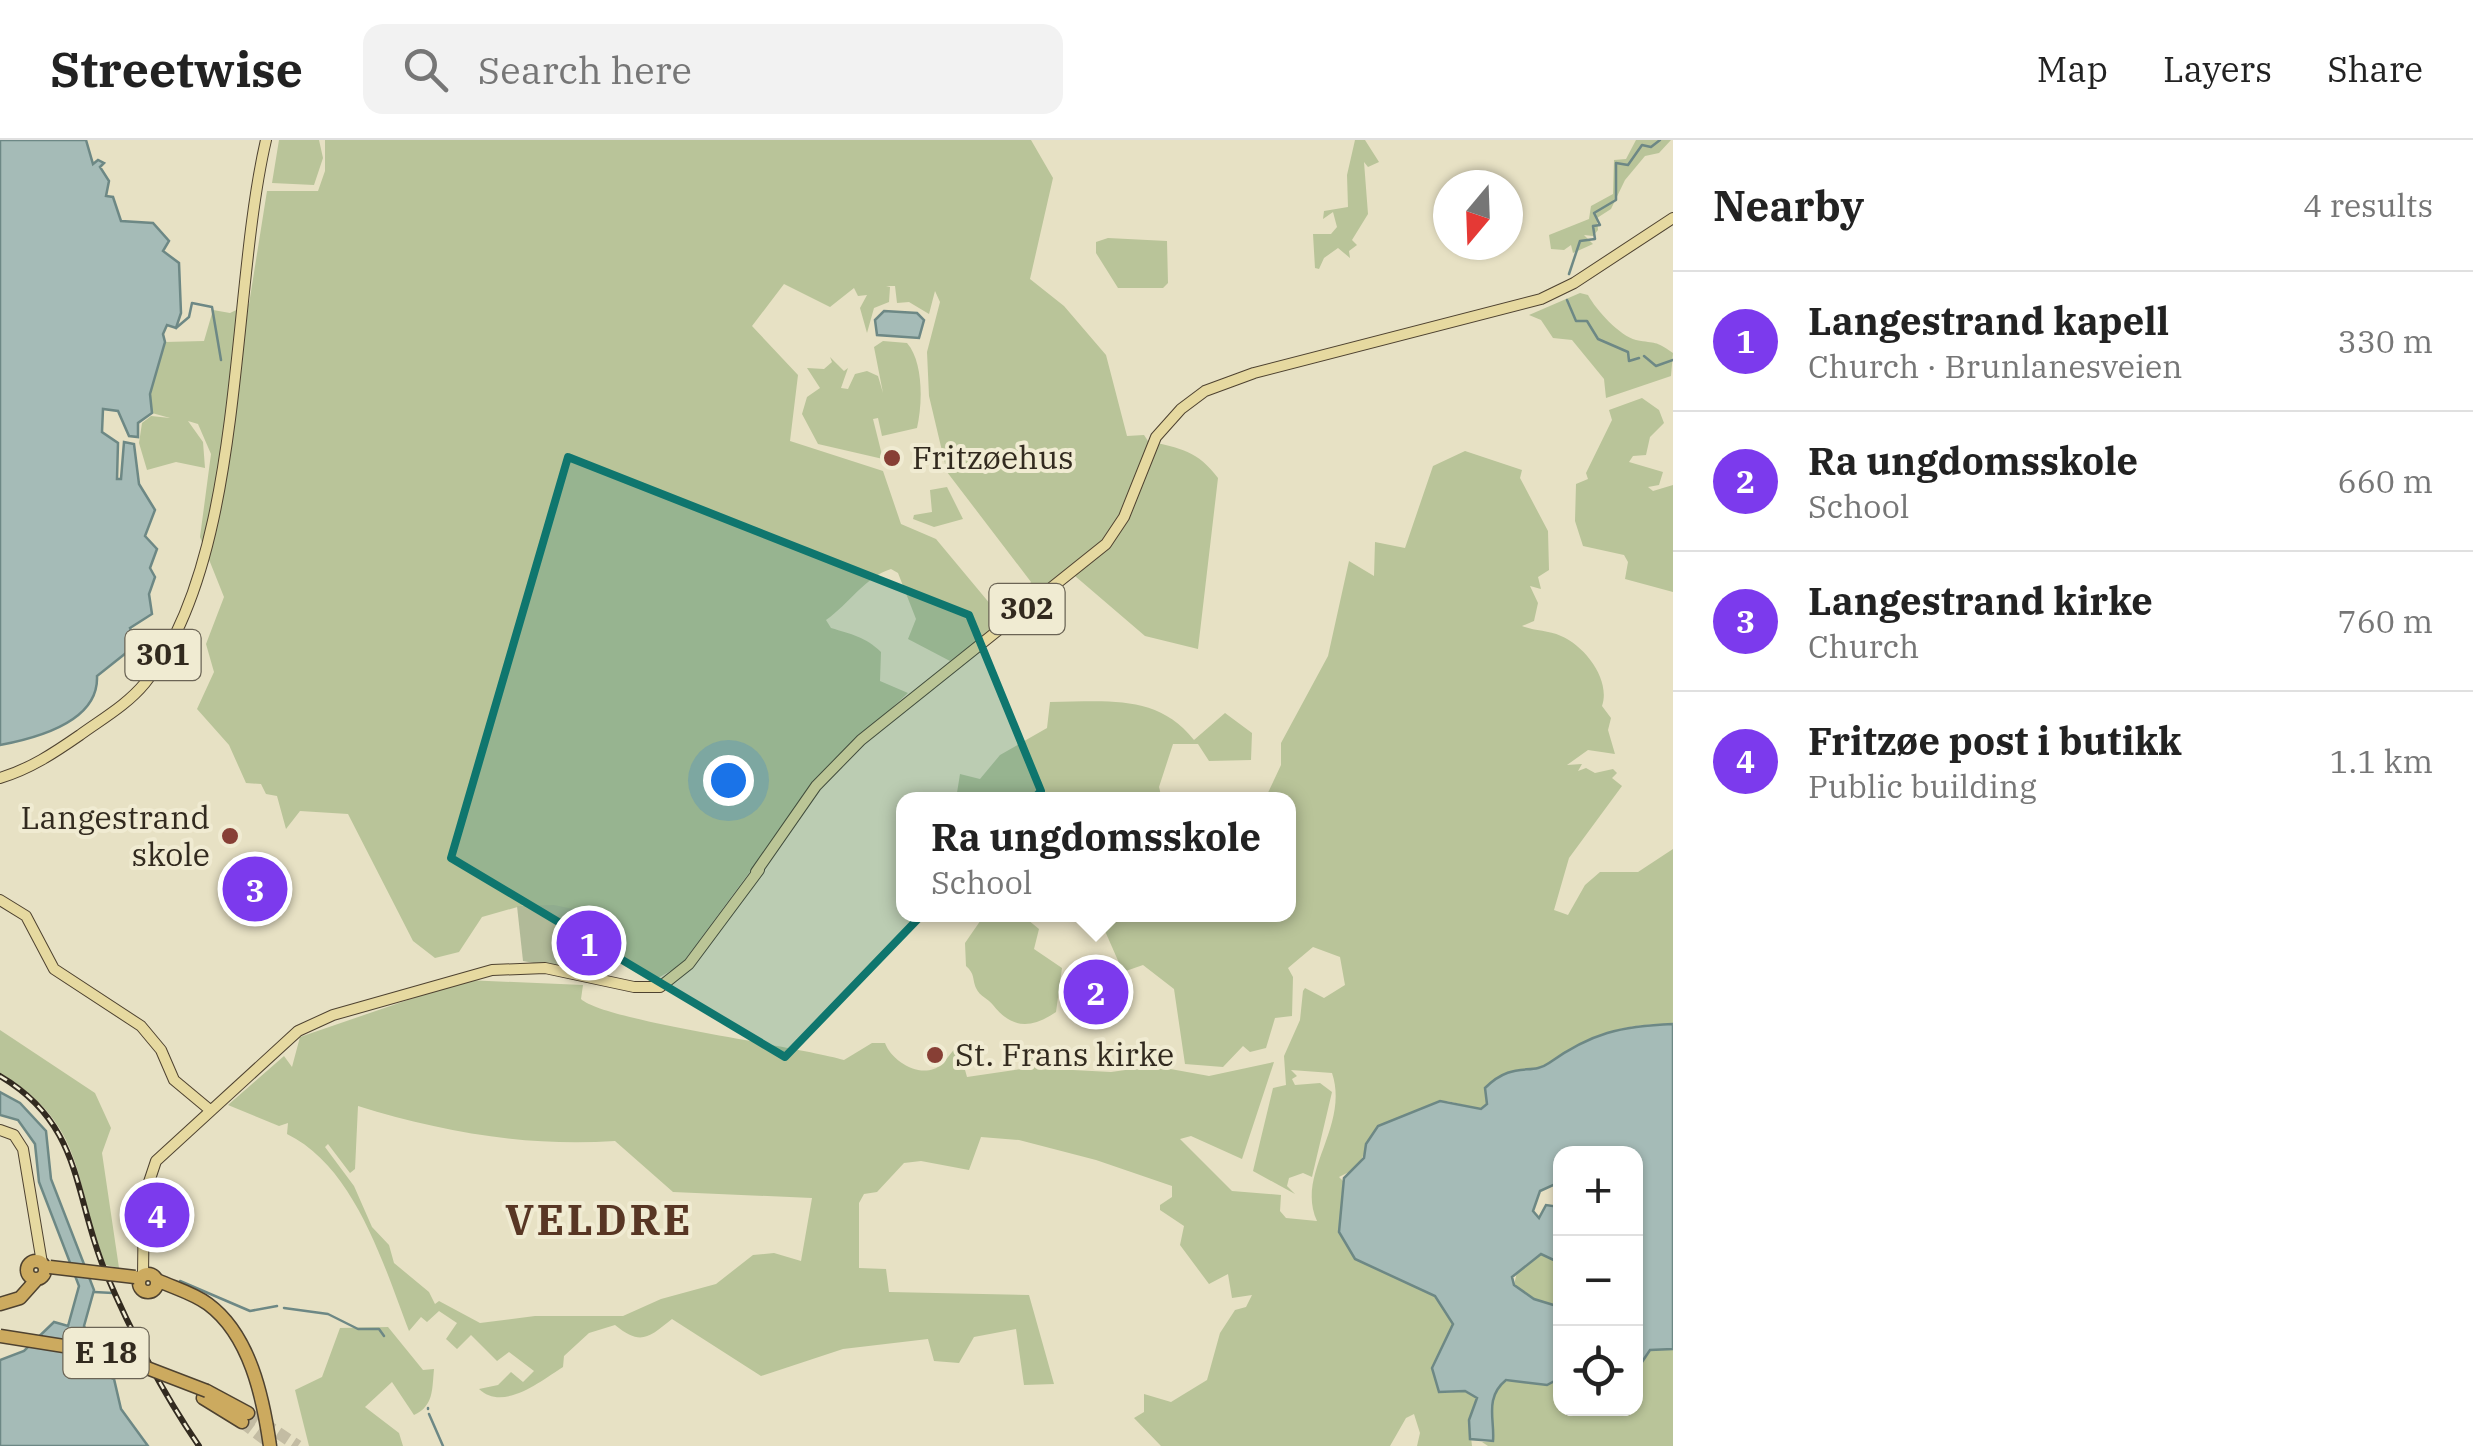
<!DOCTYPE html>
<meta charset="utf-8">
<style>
:root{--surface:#fff;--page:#f2f2f2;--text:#222;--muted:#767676;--line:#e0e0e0;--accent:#7c3aed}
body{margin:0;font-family:"IBM Plex Serif",serif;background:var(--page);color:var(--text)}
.controls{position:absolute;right:30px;bottom:30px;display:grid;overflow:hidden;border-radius:20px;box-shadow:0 2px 8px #0004}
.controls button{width:90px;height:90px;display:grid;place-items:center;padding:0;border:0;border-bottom:2px solid var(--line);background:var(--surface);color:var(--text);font:50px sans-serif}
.compass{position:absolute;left:1433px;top:30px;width:90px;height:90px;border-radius:50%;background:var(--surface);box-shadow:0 2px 8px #0004;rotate:199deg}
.you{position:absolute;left:728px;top:640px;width:35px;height:35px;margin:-25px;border:8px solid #fff;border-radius:50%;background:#1a73e8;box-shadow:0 0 0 15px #1a73e833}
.badge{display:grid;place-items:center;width:65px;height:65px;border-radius:50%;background:var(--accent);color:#fff;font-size:32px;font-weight:700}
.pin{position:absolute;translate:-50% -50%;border:5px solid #fff;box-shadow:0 2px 10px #0006}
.popup{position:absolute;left:896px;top:652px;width:400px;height:130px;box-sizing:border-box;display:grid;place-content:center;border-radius:20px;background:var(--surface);filter:drop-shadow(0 2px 8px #0005);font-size:32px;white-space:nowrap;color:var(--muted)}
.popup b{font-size:38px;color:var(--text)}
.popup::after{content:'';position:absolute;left:50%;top:100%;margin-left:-20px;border:20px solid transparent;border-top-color:var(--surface)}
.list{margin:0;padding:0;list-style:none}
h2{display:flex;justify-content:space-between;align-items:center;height:130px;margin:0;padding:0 40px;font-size:42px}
h2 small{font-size:32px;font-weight:400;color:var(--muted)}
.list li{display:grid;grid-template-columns:65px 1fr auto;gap:30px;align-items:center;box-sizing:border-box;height:140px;padding:0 40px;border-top:2px solid var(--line)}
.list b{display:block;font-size:38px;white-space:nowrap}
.list p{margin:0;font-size:32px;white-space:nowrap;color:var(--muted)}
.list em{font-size:32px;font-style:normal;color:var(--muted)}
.icon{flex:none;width:55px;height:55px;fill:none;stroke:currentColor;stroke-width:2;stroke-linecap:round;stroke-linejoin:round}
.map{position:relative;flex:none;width:1673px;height:1306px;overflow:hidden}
header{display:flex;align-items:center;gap:60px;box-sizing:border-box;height:140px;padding:0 50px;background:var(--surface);border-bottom:2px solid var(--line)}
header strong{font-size:48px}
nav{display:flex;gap:55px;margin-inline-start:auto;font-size:35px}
.search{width:700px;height:90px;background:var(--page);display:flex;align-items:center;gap:25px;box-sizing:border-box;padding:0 35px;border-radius:20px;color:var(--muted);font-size:38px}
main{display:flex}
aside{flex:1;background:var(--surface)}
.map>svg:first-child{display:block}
.green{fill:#b9c499;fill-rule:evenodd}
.cemetery{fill:#b1ba98}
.water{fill:#a5bbb7;stroke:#6d8885;stroke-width:2.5}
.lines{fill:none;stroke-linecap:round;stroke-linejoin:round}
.stream{stroke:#6d8885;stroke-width:2.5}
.highway-tunnel{stroke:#c3bca3;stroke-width:12;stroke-dasharray:12 6;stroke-linecap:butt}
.major-casing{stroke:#4e4230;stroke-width:12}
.highway-casing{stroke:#4e4230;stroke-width:15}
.major{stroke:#e6d9a0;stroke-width:10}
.highway{stroke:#ccaa5f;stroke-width:12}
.rail-casing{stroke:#322a1f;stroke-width:6}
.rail{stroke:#f0ebd2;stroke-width:2.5;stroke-dasharray:8;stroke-linecap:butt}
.highway-bridge-casing{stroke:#4e4230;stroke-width:15;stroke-linecap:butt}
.highway-bridge{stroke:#ccaa5f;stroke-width:12}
.marked{fill:#0f766e;fill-opacity:0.2;stroke:#0f766e;stroke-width:8;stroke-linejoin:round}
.poi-dot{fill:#873f35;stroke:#f0ebd2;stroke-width:4}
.labels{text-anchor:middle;stroke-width:8;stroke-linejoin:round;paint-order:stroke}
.shield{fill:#f0ebd2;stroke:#6b6455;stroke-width:2.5}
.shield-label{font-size:30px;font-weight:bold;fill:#322a1f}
.poi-label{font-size:32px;fill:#322a1f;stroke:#f0ebd2;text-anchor:start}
.district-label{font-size:42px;font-weight:bold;letter-spacing:2.5px;fill:#583624;stroke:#f0ebd2}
</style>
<header>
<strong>Streetwise</strong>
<div class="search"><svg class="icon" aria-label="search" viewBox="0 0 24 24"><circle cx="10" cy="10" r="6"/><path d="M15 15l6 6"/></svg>Search here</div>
<nav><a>Map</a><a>Layers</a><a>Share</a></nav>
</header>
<main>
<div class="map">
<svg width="1673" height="1306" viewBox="0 0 1673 1306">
<rect width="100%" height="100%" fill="#e7e1c4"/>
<path class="green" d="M279,0H319L323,18L314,45L272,43Z
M325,0H1031L1053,38L1030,139L1064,166L1106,215L1127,296L1144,295L1148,301C1180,308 1198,311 1218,338L1198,509L1145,496L1068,430L1031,460L1023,455L1031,442L947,332L929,256L927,212L940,162L935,151L929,174L909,162L897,163L895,146H886L890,147L889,162L874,168L867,193L860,168L867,155L858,156L854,148L830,167L784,144L752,186L798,235L790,301L883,331L901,384L936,399L996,471L1005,467L1010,476L950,521L908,499L916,479L898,433L891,429C865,437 849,464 826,480L831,488C851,494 866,497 881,512L880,541L908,553L824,631L681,825L651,842L612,818L614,801L592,780L528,764L482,777L459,812L435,818L413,801L348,674L300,671L286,689L277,656L266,654L261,644L246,643L229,605L197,569L214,532L206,504L224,457L200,397L211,314L198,284L188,281L203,302L205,328L176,322L147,330L139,303L142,283L151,276L170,278L152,273L149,255L165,202L204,201L213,170L230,173L249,164L267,51H318L325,31Z
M1355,0H1365L1379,22L1368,27L1364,22L1368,74L1352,100L1357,105L1349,111L1350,118L1338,108L1324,118L1319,129L1315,128L1313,94H1331L1337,87L1333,72L1323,79L1324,71L1348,67L1347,35Z
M1636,0H1671L1659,13L1645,16L1625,40L1611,69L1597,78L1598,90L1593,96L1584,95L1593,104L1573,113L1571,105L1564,110L1551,109L1549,95L1589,79L1591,66L1613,54L1614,20L1626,19Z
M1108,98L1167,101L1168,143L1163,148H1118L1096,113V102Z
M1580,153L1588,155C1596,170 1620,196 1636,200C1657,204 1654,200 1673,213L1671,236L1606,258L1604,239L1572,200L1553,198L1541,180L1529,175Z
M883,201L907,203C923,221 923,262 917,288L882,296L878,278L873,279L883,319L818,304L802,274L807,257L820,248L807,228L824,229L832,222L830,217L844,231L848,228L841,248L848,249L855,234L867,231L878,236L883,253L874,207Z
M1642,258L1659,270L1664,283L1650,297L1646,315L1633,316L1629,322L1663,332L1659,345L1648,347L1653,351L1673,345V452L1625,439L1628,422L1624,415L1583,406L1575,381L1576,344L1588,339L1586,333L1612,280L1609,270Z
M1465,311L1522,330L1520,338L1548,391L1549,430L1538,437L1541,449L1530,446L1538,463L1534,481L1522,486C1534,491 1548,490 1561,496C1585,506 1611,540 1602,566L1611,578L1608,590L1615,614L1588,610L1567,625L1582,624L1578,631L1586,628L1595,633L1613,629L1617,633L1612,638L1622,646L1569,718L1554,770L1568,775L1585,745L1600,732H1638L1673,709V884C1622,883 1589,895 1549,923C1532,935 1516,919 1485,948L1487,964L1481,969L1447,961L1378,986L1357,1028L1339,1037L1343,1041L1339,1092L1355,1119L1435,1156L1453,1184L1432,1228L1442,1253L1465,1251L1477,1258L1469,1280L1472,1306H1417L1420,1293L1414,1274L1406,1278L1390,1306H1161L1134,1278L1144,1272V1254L1171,1262L1207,1240L1220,1193L1235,1170L1246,1167L1252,1155L1232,1158L1228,1134L1209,1144L1180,1105L1184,1086L1160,1070V1065L1172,1057V1046L1096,1020L1019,1000L981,997L969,1030L921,1021L904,1023L877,1052L864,1054L859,1063V1128L886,1129L889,1152L1029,1155L1054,1244L1024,1245L1016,1189L974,1197L959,1223L934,1221L928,1199L843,1209L761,1236L672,1179C648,1198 641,1206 615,1185L589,1193L564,1216L563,1227C541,1241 503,1272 479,1249L498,1245L511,1232L523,1242L534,1231L509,1212L497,1221L471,1195L457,1209L446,1199L457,1183L439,1171L427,1182L421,1177L409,1191C384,1126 355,1027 287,994L288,983L279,986L228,965L284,916L292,927L300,897L466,840L583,845L581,859C604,881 797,906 844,920L872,903H885C892,922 923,941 942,924C948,918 952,911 958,905L967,937L1028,928L1029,916L1054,929L1111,932L1154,926L1209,936L1274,922L1242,1019L1191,996L1180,999L1232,1051L1281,1055L1280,1071L1286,1078L1317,1081C1295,1034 1350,987 1332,933L1291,930L1297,936L1292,939L1295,945L1320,943L1332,952L1312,1037L1303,1033L1289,1038L1287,1046L1295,1054L1253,1031L1273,948L1286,945L1284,916L1300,880L1303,851L1305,848L1324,858L1345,845L1340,817L1313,807L1288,828L1293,837L1292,876L1275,878L1266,908L1250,912L1243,906L1223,927L1185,924L1174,849L1143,825L1123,832L1098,775L1288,774V660L1265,659L1281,625V603L1328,516L1349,421L1374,436L1375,402L1405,408L1433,326ZM358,966C442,992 527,1007 615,1001L673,1052L812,1058L801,1121L774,1113L753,1115L716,1144L661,1159L623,1176H535L480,1183L439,1161L435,1164L429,1152L394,1123L389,1105L372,1087L354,1046L325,1007L328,1004L350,1033L355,1029Z
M947,347L963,379L934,387L913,379L914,375L932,372L930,350Z
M1050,562C1105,562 1157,553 1194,600L1225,573L1252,593L1251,620L1209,621L1198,604H1173L1159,647L1162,659H956L960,634L980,639L1000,615L1047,588Z
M985,774L1022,775L1039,789L1034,809L1062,828L1056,872C1031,889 1012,889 993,865C988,858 980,857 976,848C972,838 975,834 966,826L965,803Z
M0,890L95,953L111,988L102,1013L119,1128L106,1125C72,1042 89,987 0,933Z
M1541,1114L1560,1123V1167L1534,1160L1514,1145L1518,1128Z
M388,1187L423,1230L434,1229C432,1249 434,1266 414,1275L392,1242L365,1267L399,1293L403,1306H309L295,1250L322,1237L340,1188Z
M1673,1209V1306H1488L1482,1302H1493C1480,1210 1521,1254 1560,1238V1268H1636V1231L1650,1210Z"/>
<path class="cemetery" d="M554,765L588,772L614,802L606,837L523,821L517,766Z"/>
<path class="water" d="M0,0H86L93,24L98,20L104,23L100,27L109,41L106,56L113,57L121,81L153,83L169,101L163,111L179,123L181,173L176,188L167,185L163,194L165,202L150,254L152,273L138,283V297L129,296L118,271L103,269L102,292L118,303L117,339H121L124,302L134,304L139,344L155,370L145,396L157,409L150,428L155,437L149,454L152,474L130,488L136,505L97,536C99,581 37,598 0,605Z
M884,171L917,173L924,180L919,198L877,195L875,180Z
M1673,884V1209L1650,1210L1636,1231V1014H1560V1042L1540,1051L1533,1071L1539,1078L1546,1065L1560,1067V1123L1541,1114L1512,1137L1514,1145L1534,1159L1560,1167V1238L1547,1245L1506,1240C1484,1258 1495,1280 1493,1301L1470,1299L1469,1280L1477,1258L1465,1251L1439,1252L1432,1228L1453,1184L1435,1156L1355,1119L1339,1092L1344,1038L1364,1018L1366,1004L1378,986L1440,961L1481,969L1487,964L1485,948C1513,920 1531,936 1549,923C1591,893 1621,886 1673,884Z
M0,952L20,963L46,991L51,1039L94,1150L84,1186L89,1195L99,1196L90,1228L114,1239L121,1269L148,1306H0V1220L24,1211L54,1182L68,1186L79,1146L39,1042L35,1004L18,980L0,975Z"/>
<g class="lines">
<path class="stream" d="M1569,134L1580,101L1595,99L1593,86L1600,85L1594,73L1616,60V23L1628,25L1642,5L1651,7L1660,0
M1567,160L1576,181H1587L1598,199L1628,212L1629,221L1639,218
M176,188L189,177L192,163L212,167L221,220
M1644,216L1656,226L1673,220
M180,1141L250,1171L277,1166
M94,1152L113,1153
M284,1168L328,1174L358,1189H379L384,1196
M428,1268V1269
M429,1274L443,1306"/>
<path class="highway-tunnel" d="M248,1273L298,1306
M242,1282L274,1306"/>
<defs>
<path id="major" d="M0,638C30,629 54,613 80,595C102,579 127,565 145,543C245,419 230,155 266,0
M756,732L816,646L861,600L1106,404L1124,377L1156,297L1181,269L1205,251L1254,233L1541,159L1574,143L1673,78
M0,760L26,776L54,829L141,886L161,910L174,940L210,970
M0,990L14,995L23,1009L42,1123
M143,1135L144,1057L156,1021L298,891L333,875L492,830L545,828L634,847H660L689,824L759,730"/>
<path id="highway" d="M27 1130a9 9 0 1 1 18 0a9 9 0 1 1-18 0Z
M139 1143a9 9 0 1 1 18 0a9 9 0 1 1-18 0Z
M157,1140C174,1148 193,1153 208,1164C250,1195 263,1257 270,1306
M0,1164L20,1158L37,1139
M207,1251L248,1273
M203,1258L242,1282"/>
</defs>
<use href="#major" class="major-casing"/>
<use href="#highway" class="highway-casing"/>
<use href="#major" class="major"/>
<use href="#highway" class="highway"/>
<defs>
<path id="rail" d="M0,936C83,985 73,1054 105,1131C130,1190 163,1253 199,1306"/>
</defs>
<use href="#rail" class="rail-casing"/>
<use href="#rail" class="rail"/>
<defs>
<path id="highway-bridge" d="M50,1127L135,1137
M0,1196L108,1213L207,1251"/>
</defs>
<use href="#highway-bridge" class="highway-bridge-casing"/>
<use href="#highway-bridge" class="highway-bridge"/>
</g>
<path class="marked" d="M568,317L969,475L1041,651L785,917L451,718Z"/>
<g class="poi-dot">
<circle cx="892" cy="318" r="10"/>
<circle cx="230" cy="696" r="10"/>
<circle cx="935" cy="915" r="10"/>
</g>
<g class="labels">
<g class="shield">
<rect x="989.5" y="444" width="75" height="50" rx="8"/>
<rect x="125.5" y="490" width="75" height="50" rx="8"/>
<rect x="63.5" y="1188" width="85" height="50" rx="8"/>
</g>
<g class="shield-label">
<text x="1027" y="479">302</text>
<text x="163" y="525">301</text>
<text x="106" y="1223">E 18</text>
</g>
<g class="poi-label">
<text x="912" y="329">Fritzøehus</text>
<text x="210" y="689" text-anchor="end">Langestrand<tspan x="210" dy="37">skole</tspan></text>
<text x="955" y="926">St. Frans kirke</text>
</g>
<g class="district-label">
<text x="599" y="1095">VELDRE</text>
</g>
</g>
</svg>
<div class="controls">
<button>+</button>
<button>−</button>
<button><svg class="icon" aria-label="locate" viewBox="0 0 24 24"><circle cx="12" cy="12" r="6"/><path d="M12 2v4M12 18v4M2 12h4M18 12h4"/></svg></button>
</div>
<svg class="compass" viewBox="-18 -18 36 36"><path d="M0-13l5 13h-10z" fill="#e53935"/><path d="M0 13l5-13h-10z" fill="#767676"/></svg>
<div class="you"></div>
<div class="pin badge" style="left:589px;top:803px">1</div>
<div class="pin badge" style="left:1096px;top:852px">2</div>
<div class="popup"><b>Ra ungdomsskole</b>School</div>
<div class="pin badge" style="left:255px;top:749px">3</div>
<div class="pin badge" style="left:157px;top:1075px">4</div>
</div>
<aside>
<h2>Nearby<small>4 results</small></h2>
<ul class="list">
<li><span class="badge">1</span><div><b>Langestrand kapell</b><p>Church · Brunlanesveien</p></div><em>330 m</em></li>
<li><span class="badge">2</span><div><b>Ra ungdomsskole</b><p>School</p></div><em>660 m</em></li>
<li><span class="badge">3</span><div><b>Langestrand kirke</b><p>Church</p></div><em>760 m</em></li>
<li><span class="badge">4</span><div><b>Fritzøe post i butikk</b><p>Public building</p></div><em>1.1 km</em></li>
</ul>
</aside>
</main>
